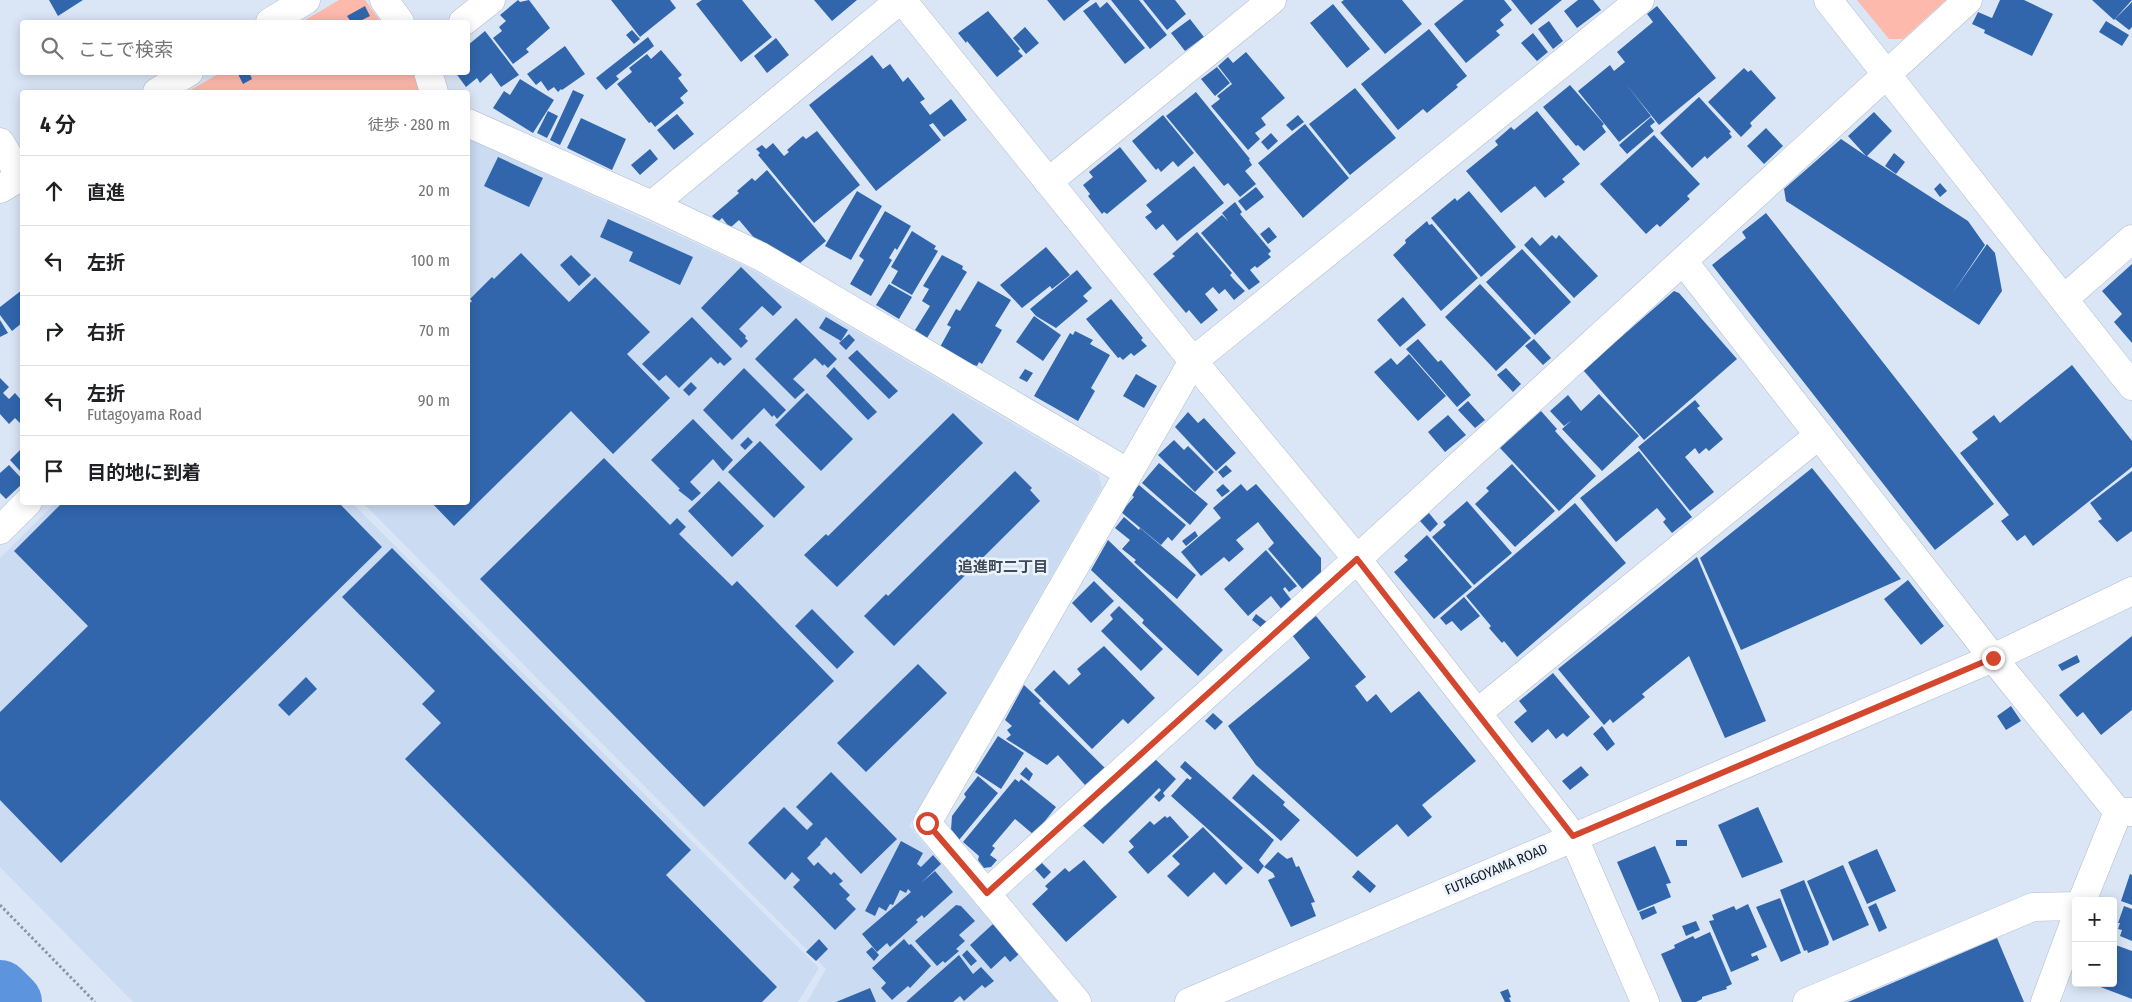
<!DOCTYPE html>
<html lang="ja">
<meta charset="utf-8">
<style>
:root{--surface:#fff;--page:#f2f2f2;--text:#202124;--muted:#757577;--line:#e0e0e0}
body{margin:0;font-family:"Fira Sans Condensed","Noto Sans JP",sans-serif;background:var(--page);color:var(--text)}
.controls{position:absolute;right:15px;bottom:15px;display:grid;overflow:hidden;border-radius:5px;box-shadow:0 2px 12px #0003}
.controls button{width:45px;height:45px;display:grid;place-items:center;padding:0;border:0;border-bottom:1px solid var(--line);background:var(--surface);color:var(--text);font:25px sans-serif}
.stop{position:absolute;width:15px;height:15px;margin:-11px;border:4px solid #d2472e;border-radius:50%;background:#fff}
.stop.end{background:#d2472e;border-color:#fff;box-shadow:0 1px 5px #0008}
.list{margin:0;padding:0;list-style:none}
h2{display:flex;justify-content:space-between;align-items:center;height:65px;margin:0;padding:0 20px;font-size:21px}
h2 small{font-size:16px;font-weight:400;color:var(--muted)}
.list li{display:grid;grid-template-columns:32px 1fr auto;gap:15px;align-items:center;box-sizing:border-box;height:70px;padding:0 20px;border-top:1px solid var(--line)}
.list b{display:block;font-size:19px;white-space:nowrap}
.list p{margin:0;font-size:16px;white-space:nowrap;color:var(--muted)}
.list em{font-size:16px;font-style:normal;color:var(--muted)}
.icon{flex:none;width:28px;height:28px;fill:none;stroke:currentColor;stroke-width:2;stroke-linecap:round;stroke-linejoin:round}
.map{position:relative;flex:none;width:2132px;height:1002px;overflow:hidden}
.search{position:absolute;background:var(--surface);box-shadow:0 2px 12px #0003;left:20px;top:20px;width:450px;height:55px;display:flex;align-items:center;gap:12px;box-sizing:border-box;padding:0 18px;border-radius:5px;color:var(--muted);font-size:19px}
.panel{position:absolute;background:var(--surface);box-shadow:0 2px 12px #0003;left:20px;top:90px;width:450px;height:415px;border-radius:5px}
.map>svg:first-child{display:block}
.built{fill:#cadbf2}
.green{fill:#fdb9ab}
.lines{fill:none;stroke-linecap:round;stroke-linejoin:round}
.river{stroke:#5d94de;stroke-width:60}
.building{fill:#3166ad}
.street-casing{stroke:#b2bdcd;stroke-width:29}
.secondary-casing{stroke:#b2bdcd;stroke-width:29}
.path{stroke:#8b94a0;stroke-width:3;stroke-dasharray:2.5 2.5;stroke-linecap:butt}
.street{stroke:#fff;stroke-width:28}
.secondary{stroke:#fff;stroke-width:28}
.route{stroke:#d2472e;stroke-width:6}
.labels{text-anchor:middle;stroke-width:5;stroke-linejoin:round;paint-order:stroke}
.street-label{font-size:14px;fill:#161a20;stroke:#ebf3fd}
.neighbourhood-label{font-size:15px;font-weight:bold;fill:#414a58;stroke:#ebf3fd}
</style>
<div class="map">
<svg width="2132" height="1002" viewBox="0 0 2132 1002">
<rect width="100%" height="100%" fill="#dae6f6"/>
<path class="built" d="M468,138L751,269L1098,474L1102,488L909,826L1060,1002H807L826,969L363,503L468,502Z
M55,503H352L819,968L798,1002H133L0,867V558Z"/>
<path class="green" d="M339,0H365L381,22H302Z
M1857,0H1946L1903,39H1889Z
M416,72L420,78L418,92H187L220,73Z"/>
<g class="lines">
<path class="river" d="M0,990L12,1002"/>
</g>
<path class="building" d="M49,0H83L58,16Z
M518,0L520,2L529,0L550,28L526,49L529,52L513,64L493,38L502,31L499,27L506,21L500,15Z
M611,0H670L676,8L640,37Z
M702,0H742L772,37L741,62L696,4Z
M814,0H857L832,21Z
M1047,0H1090L1064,21Z
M1111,0H1139L1167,35L1150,49Z
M1143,0H1175L1186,14L1167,30Z
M1344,0H1402L1422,24L1385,54L1341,2Z
M1464,0H1504L1512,10L1500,20L1504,25L1496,31L1500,35L1466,63L1434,24Z
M1511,0H1562L1531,25Z
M1578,0H1593L1601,10L1577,28L1564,11Z
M2000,0H2024L2053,14L2032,56L1984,33L1985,30L1972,24L1978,12L1992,18Z
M2092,0H2132L2114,20Z
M1096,2L1100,8L1107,2L1145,48L1125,64L1083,11Z
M2132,2V27L2129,30L2115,19Z
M1333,4L1370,49L1347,68L1310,23Z
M365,6L370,16L358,22H351L347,16Z
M1657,6L1716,78L1659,125L1626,84L1651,116L1619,142L1578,91L1610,65L1614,71L1625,62L1617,52L1653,22L1647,14Z
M988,11L1020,49L1018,51L1023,56L997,77L967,41L966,43L958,33Z
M1190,19L1204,37L1185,51L1171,33Z
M1549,21L1563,41L1553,49L1538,29Z
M2106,21L2129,35L2122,46L2099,32Z
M1025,27L1039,43L1026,54L1013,38Z
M1429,29L1467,76L1456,85L1458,87L1427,113L1423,109L1398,130L1361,84Z
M632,30L640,39L634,44L626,35Z
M485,31L519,75L501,87L491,73L480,83L477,78L466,87L455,72H468V45Z
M1533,33L1548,52L1537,61L1521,43Z
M648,37L654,46L616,76L619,79L606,90L596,78Z
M776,38L789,55L767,73L754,56Z
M565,46L585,74L562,90L561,89L558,92L554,87L548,91L541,81L536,85L527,74Z
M661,50L682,75L678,78L688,91L680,98L684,103L655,127L651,122L649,123L617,84L632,72L629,68L647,54L651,59Z
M1246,52L1285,98L1261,118L1266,125L1255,133L1260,139L1248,150L1211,106L1220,99L1217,96L1232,84L1218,66L1228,57L1233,63Z
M872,55L883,69L890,64L903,82L908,77L925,99L920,102L930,115L951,99L967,120L944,137L933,123L929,125L941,140L876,191L809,105Z
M1217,67L1230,83L1215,96L1201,79Z
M1744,68L1748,72L1751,70L1776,98L1750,123L1752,126L1741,137L1708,102Z
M240,72H249L252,79L243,84L238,74Z
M520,79L554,100L533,133L493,108L504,91L510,95Z
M1570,85L1604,124L1602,126L1606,132L1584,151L1578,145L1576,146L1543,107Z
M1355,88L1396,138L1350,175L1309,124Z
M573,90L584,95L560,145L550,140Z
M1196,92L1250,159L1249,160L1252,165L1245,171L1256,184L1240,197L1228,183L1224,186L1166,116Z
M1699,97L1731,132L1729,133L1732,137L1707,159L1705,156L1692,168L1660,133Z
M548,111L558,116L547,138L537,133Z
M1537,111L1580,164L1562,179L1565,182L1545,198L1535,186L1501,213L1466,171L1498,145L1495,141L1511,127L1514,130Z
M1874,112L1892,131L1867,156L1968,221L1985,245L1952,294L1987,244L1995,253L2002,291L1979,325L1786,201L1784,189L1841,139L1866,156L1848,136Z
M677,114L694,134L674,150L657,130Z
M1163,115L1194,153L1178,167L1173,161L1161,172L1158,168L1156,170L1132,141Z
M1298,115L1304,122L1292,131L1286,125Z
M1651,117L1655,122L1650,126L1654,131L1627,154L1619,145Z
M581,118L626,139L612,170L567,148Z
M1305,124L1349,178L1303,218L1258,163Z
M1766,128L1783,146L1764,164L1747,146Z
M817,131L860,185L814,223L758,155L760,153L756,149L762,145L766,149L773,143L784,156L789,152L787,150L803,136L806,139Z
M1271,133L1278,141L1268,150L1261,142Z
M1654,135L1700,184L1687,196L1690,199L1660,227L1657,224L1646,234L1600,184Z
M1120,147L1147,181L1107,214L1104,212L1102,214L1088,196L1090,194L1083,185L1093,177L1089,172Z
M650,149L658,159L640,175L631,165Z
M1894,153L1905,162L1896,174L1885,166Z
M498,157L543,178L529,207L484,186Z
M1194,166L1224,203L1177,241L1163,224L1156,230L1145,217L1152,212L1146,205Z
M767,170L826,241L800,263L756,240L739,220L730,228L722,218L718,222L712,216L739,193L737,191L752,178L755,181Z
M1940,183L1947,191L1940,197L1934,189Z
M1256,187L1264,197L1246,211L1238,201Z
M857,191L882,206L851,260L825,246Z
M1469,191L1516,247L1481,277L1431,218L1455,198L1457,201Z
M1235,202L1242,212L1240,214L1271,251L1268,254L1271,257L1257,268L1255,266L1250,270L1260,282L1249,290L1201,233L1222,215L1228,221L1222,213Z
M885,211L911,226L897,250L895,248L889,258L892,260L871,296L850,284L864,260L859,256Z
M1766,213L1994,504L1935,550L1712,265L1746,238L1742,232Z
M608,219L693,257L680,285L629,261L633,252L600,237Z
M1427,221L1429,225L1432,224L1478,278L1441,311L1393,255L1406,243L1405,240Z
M1269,227L1277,237L1268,244L1260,234Z
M912,231L936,246L934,249L938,251L912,295L891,283L898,271L891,267Z
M1197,232L1232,273L1230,275L1235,281L1245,291L1234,300L1225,289L1219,294L1213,287L1205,294L1218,310L1201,324L1189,310L1186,313L1153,274L1175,256L1172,254Z
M1552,235L1556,239L1559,235L1598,276L1574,298L1524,245L1532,237L1540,246Z
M1046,247L1070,275L1052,289L1050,286L1022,308L1000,285Z
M1522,249L1571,302L1535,335L1486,282Z
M521,253L569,302L595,277L650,332L627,354L670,398L613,454L571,411L454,526L431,502H468V305L472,301L470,299L492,277L494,279Z
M571,255L591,275L579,286L560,265Z
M942,255L963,266L962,269L967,272L927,338L915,330L930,306L922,301L929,289L923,286Z
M2132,264V343L2114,322L2122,314L2102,291Z
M741,267L782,307L773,316L762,306L739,329L746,336L745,338L748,341L741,348L701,308Z
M1077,270L1092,288L1083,296L1088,301L1056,328L1036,316L1030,309Z
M978,281L1011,300L995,326L1002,330L982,364L979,362L977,366L974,365L973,366L940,347L951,327L947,325L956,309L960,311Z
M889,284L912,297L899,319L876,305Z
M1480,284L1531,338L1496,371L1445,317Z
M22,290V323L12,331L0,315V307Z
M1674,291L1679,293L1737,359L1644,440L1583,370Z
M1403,297L1426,325L1400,347L1377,320Z
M1111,299L1143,338L1141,340L1147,346L1134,356L1131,353L1123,360L1120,357L1118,358L1086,319Z
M1034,316L1061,335L1043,361L1016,342Z
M692,317L732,359L724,366L720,362L718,364L711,357L679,388L666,375L659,381L642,364Z
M826,317L848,330L841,341L819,328Z
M796,318L837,359L828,368L824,364L823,366L815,358L793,379L805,390L795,399L755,359Z
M0,320L8,333L0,337Z
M1075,331L1093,340L1090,344L1110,355L1091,388L1095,391L1078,421L1034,396L1070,333L1073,335Z
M849,334L855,340L846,350L839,343Z
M1418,339L1438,362L1441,360L1471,395L1457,407L1406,349Z
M1534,339L1551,358L1543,365L1525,346Z
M857,350L898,391L889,399L848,358Z
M1409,354L1446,396L1418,421L1374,372L1391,358L1397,365Z
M2072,365L2132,441V467L2033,546L2025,535L2017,541L2001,521L2009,515L1960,453L1978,439L1972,432L1994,415L2000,423Z
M834,367L877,412L868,420L826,376Z
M744,368L786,410L777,419L774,415L772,417L764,408L732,440L703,410Z
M1506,368L1521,384L1513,392L1497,375Z
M1025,369L1033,373L1027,382L1019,378Z
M1136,374L1157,386L1144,408L1123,396Z
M0,378L9,387L3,393L9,399L15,393L22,401L21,424L15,418L9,424L0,414Z
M691,382L697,388L689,396L683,390Z
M807,393L853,439L821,471L775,425Z
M1599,394L1639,436L1602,471L1562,429L1572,420L1564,426L1550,411L1568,395L1581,411Z
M1695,400L1700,406L1697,408L1723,439L1709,451L1706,448L1699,454L1695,448L1685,457L1714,492L1690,511L1638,447Z
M1468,401L1485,420L1475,428L1458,410Z
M1541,411L1557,429L1555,431L1596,476L1559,511L1500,448Z
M1188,412L1198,423L1204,418L1236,453L1216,471L1175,427Z
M953,413L983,443L837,587L804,555L826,534L828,536Z
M1448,415L1466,435L1445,452L1428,432Z
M693,419L733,460L723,471L713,459L690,482L701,493L692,501L678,490L680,489L651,460Z
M748,437L753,442L745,450L740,445Z
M1174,440L1184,450L1188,446L1214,472L1195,492L1158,455Z
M760,441L805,487L774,518L728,472Z
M22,448V473L10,460Z
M1639,451L1692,517L1672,533L1663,522L1666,519L1657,508L1616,542L1580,498Z
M604,458L670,525L677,518L686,527L679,534L732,586L737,581L834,681L704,807L480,579Z
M1159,463L1208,504L1190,525L1142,483Z
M1512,464L1555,511L1515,547L1475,504L1489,491L1486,488Z
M9,465L22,479V484L6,499L0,493V473Z
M1226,465L1232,471L1223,478L1218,472Z
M1812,468L1901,579L1741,650L1700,558Z
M1015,471L1032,488L1030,490L1040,501L894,646L864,616L886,594L888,596Z
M2132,471V531L2117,542L2098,521L2102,519L2090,503Z
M719,481L764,526L732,557L688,511Z
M1223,484L1230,491L1222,497L1216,490Z
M1241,484L1247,491L1256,484L1321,558V577L1304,591L1268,549L1274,543L1258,522L1236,540L1244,549L1229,562L1224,557L1201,576L1181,552L1221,518L1213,508Z
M1139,485L1186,525L1172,541L1168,537L1161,545L1121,512L1134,497L1131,494Z
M1467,501L1512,553L1474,585L1432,537L1446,525L1443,522Z
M63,502H338L382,547L61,863L0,800V712L88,626L14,551Z
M1575,503L1626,563L1517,657L1504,641L1502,643L1489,628L1491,626L1466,596Z
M1429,513L1438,524L1430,532L1420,521Z
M1124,517L1139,530L1140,528L1196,575L1177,599L1134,562L1136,560L1122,549L1130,540L1115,528Z
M1195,531L1198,536L1186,546L1182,541Z
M1427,535L1472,587L1434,619L1394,572L1408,560L1404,556Z
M1108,540L1223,650L1198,676L1142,623L1144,620L1091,570Z
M392,548L691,850L666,875L777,987L762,1002H646L405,759L441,723L422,704L435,691L342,597Z
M1266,550L1297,586L1289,592L1285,587L1283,589L1293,602L1283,611L1271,596L1248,616L1224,589Z
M1697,557L1766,721L1725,738L1689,656L1642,694L1645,697L1613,723L1610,719L1604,725L1558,669Z
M1908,580L1944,626L1921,645L1884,599Z
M1094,581L1114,601L1091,623L1072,603Z
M1464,597L1480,616L1461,631L1452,621L1446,625L1440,618Z
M1119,606L1163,649L1141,671L1101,631L1113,619L1110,615Z
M812,609L854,652L837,669L795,626Z
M1256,614L1268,623L1263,629L1252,620Z
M1316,616L1366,677L1355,686L1367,702L1376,694L1391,713L1419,691L1476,761L1422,805L1432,817L1408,837L1397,824L1357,857L1256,765L1228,726L1310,658L1292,635Z
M2132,636V710L2101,735L2083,712L2077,717L2059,695Z
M1104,646L1155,698L1128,724L1123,719L1092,749L1034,690L1054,670L1069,685L1081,674L1077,669Z
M2077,655L2080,662L2062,671L2058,665Z
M918,664L947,693L866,772L837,743Z
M1553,673L1590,717L1567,737L1563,733L1556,739L1548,729L1532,743L1514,722L1527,711L1519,701Z
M306,677L317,689L289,716L278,705Z
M1024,685L1041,701L1039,703L1105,768L1085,785L1058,755L1047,765L1006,739L1011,735L1007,730L1012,726L1005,720Z
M2011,706L2021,721L2006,730L1997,716Z
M1213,713L1223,722L1215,730L1205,721Z
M1602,726L1615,744L1607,751L1593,734Z
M998,736L1024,753L1001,789L975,772Z
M1153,757L1176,779L1163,793L1165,796L1159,802L1154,797L1161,790L1159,788L1103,844L1080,823L1087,817L1090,820Z
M1185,761L1274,840L1259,860L1264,866L1258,874L1171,796L1187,778L1190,780L1192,778L1180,767Z
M1581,766L1589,775L1570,790L1562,781Z
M1026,767L1033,774L1029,781L1020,774Z
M831,772L897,839L861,874L826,837L820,843L821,844L807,858L814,866L818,862L831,875L834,872L843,881L839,884L850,895L846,899L856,909L835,930L793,887L800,880L792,872L785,880L748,843L784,807L807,830L813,824L796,807Z
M1253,774L1285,802L1283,805L1300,820L1281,841L1232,798Z
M978,776L998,793L959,840L951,830L952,816L966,797L964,794Z
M1015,779L1019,782L1021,779L1056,807L1034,835L1015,819L992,846L995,848L990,855L997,860L991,867L984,868L978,860L979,856L963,842Z
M1758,807L1783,862L1742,878L1718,825Z
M1165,816L1167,818L1170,816L1189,837L1148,874L1128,852L1134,847L1129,841L1150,821L1154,825Z
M1203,827L1243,868L1226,885L1214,872L1188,897L1167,876L1180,864L1172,856Z
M1676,840H1687V846H1676Z
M901,841L923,853L917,864L921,867L933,855L941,864L921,883L935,871L953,892L924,918L922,915L916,920L918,922L890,947L887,943L877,952L862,934L911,892L908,889L906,893L900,890L893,905L890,904L886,911L879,907L875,916L865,911Z
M1655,846L1671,883L1666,884L1671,897L1638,911L1617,862Z
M1877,849L1896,891L1867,904L1848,862Z
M1278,852L1287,859L1292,857L1296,867L1299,866L1315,902L1311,903L1316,916L1291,927L1268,880L1275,877L1273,873L1264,867Z
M1084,860L1117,897L1066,942L1032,904L1048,889L1045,886L1065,868L1069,872Z
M1042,863L1051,872L1044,879L1035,869Z
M1843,865L1869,925L1833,941L1807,881Z
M1358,870L1376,886L1370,893L1352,877Z
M2130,874L2132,875V905L2121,901Z
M1804,880L1829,942L1828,945L1808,953L1807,950L1804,951L1780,890Z
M1780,898L1801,953L1781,962L1756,907Z
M1876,903L1887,928L1879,932L1868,907Z
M1748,904L1767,947L1751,954L1752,957L1757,955L1759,960L1731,972L1709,921L1714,920L1712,915L1734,906L1736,910Z
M956,905L961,906L975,921L959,935L965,941L956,949L959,951L945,963L943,961L937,966L915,941Z
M1654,906L1657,913L1642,920L1639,912Z
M2124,906L2132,909V941L2120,936L2122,930L2118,929L2120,923H2118Z
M1696,921L1700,930L1686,936L1682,926Z
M993,924L1019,954L1010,962L1005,956L991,969L970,945Z
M1710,932L1732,984L1726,987L1727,989L1702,997V999L1696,1002H1682L1661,954L1675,948L1674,945L1693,936L1695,939Z
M1997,938L2024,1002H1848Z
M819,939L828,949L816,961L806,952Z
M904,939L909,945L911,944L931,966L910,988L908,986L892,1000L881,988L886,983L872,968Z
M2113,944L2132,951V999L2090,983H2113Z
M872,947L879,955L874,961L866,952Z
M967,950L977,961L971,966L962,955Z
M959,955L973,974L981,967L994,981L985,988L982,985L964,1001L960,996L953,1002H906Z
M870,988L876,1002H836Z
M1508,989L1511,997L1509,998L1511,1002H1505L1500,992Z"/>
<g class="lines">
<defs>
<path id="street" d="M384,0L400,22
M902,0L1193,361L1357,559L1573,836L1645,1002
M1828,0L2132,386
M270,22L306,0
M463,22L491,0
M428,72L434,92
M157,92L189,72
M468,123L652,205L760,256L1127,472
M0,142L22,179
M1048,182L1272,0
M0,189L22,176
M652,205L900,0
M1683,261L1993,658L2118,812
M2065,298L2132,239
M0,530L28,502
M1477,713L1819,435
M987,893L1357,559L1968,0
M2082,901L2118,812H2132
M1077,1002L927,823L1193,361L1640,0
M1807,1002L2033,907L2076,906
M2045,1002L2076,918"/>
<path id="secondary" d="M1189,1002L1993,658L2132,591"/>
</defs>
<use href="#street" class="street-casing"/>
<use href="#secondary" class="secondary-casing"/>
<path class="path" d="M0,905L95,1002"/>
<use href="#street" class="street"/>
<use href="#secondary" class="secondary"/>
</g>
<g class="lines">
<path class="route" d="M927,823L987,893L1357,559L1573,836L1993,658"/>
</g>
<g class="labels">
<g class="street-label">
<text transform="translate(1496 869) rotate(-23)" y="5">FUTAGOYAMA ROAD</text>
</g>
<g class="neighbourhood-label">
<text x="1003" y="572">追進町二丁目</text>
</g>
</g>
</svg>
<div class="controls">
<button>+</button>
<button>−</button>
</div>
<div class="stop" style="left:927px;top:823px"></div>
<div class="stop end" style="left:1993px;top:658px"></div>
<div class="search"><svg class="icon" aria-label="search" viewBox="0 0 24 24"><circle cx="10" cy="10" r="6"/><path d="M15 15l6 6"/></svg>ここで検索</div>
<section class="panel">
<h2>4 分<small>徒歩 · 280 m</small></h2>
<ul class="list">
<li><svg class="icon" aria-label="ahead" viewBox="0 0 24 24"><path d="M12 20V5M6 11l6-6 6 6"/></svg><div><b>直進</b></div><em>20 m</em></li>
<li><svg class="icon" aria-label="left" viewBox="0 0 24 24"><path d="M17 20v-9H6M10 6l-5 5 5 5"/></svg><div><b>左折</b></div><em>100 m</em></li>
<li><svg class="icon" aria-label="right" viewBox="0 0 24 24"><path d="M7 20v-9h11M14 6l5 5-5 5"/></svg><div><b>右折</b></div><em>70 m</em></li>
<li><svg class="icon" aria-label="left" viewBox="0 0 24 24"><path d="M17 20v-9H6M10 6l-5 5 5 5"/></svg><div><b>左折</b><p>Futagoyama Road</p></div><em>90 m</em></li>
<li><svg class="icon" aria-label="arrive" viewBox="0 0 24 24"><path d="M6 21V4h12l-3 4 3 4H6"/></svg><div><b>目的地に到着</b></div></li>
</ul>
</section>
</div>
